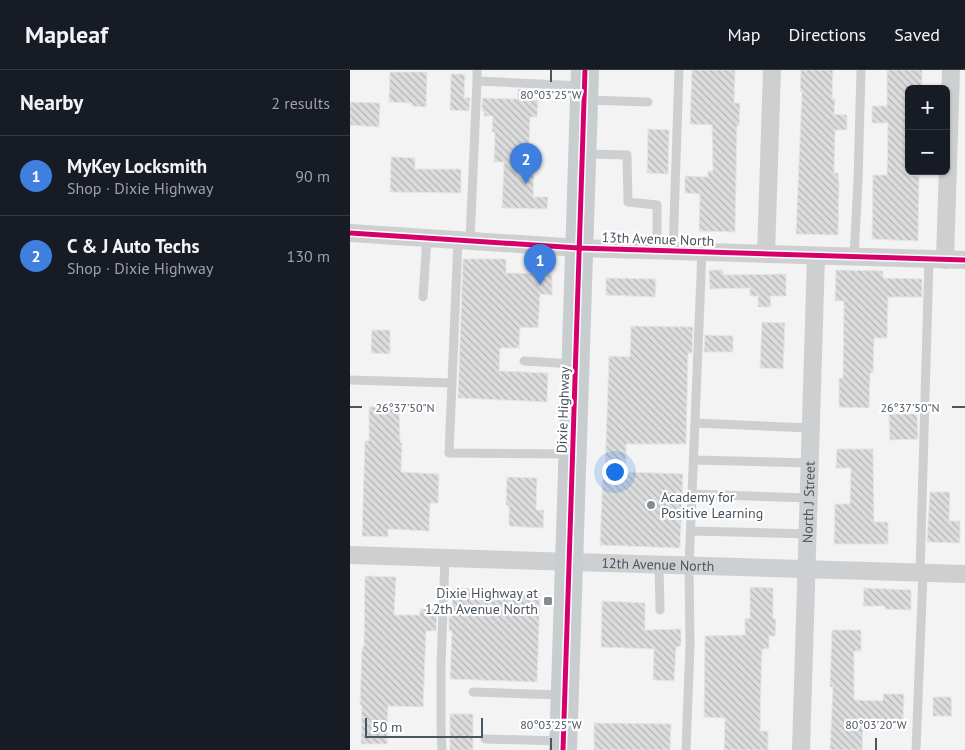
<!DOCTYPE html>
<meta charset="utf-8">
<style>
:root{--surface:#171b24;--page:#242831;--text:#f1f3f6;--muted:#9ea1a6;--line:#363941;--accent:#848c93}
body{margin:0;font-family:"PT Sans",sans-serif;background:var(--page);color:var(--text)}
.controls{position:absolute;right:15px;top:15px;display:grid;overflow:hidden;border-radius:8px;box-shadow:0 1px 4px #0004}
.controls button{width:45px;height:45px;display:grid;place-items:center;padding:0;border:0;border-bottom:1px solid var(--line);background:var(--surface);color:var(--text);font:25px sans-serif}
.scale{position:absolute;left:15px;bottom:12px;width:118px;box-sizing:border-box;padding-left:5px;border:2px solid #495560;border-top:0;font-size:14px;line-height:18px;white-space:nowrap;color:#495560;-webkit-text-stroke:4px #fff;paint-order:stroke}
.you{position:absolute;left:264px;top:401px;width:18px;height:18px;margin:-12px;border:4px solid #fff;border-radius:50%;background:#1a73e8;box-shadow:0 0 0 8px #1a73e833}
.badge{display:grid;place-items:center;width:32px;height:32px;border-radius:50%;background:var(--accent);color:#fff;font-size:16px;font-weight:700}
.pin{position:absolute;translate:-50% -41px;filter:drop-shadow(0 1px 2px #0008)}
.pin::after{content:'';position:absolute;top:26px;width:18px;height:15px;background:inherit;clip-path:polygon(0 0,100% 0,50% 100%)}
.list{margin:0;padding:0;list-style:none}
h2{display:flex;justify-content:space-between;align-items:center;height:65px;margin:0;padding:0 20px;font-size:21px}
h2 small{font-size:16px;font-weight:400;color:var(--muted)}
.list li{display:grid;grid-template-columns:32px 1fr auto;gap:15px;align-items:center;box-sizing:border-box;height:80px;padding:0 20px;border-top:1px solid var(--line)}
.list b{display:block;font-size:19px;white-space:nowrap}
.list p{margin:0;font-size:16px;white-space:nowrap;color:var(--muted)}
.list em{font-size:16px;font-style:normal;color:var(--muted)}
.map{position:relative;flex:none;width:615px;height:680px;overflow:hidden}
header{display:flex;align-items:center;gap:30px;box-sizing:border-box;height:70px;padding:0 25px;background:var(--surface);border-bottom:1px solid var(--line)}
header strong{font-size:24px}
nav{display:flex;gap:28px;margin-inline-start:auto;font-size:18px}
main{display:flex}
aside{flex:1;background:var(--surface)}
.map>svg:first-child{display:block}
.building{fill:url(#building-back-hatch);stroke:#e4e5e6}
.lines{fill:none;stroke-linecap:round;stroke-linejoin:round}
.service{stroke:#cdcfd1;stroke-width:9}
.minor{stroke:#cdcfd1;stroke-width:18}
.primary{stroke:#c8cdd0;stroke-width:28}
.cycleway-casing{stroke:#fff;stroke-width:8}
.cycleway{stroke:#d6006c;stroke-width:5}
.ticks{fill:none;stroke:#495560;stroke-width:2}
.poi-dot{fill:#848c93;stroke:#fff;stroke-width:2}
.labels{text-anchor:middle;stroke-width:4.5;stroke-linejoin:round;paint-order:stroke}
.street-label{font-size:14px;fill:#495560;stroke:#fff}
.poi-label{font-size:14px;fill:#495560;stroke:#fff;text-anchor:start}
.ticks-label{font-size:12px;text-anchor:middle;fill:#495560;stroke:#fff;stroke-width:4.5;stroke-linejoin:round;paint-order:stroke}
</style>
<header>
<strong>Mapleaf</strong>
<nav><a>Map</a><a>Directions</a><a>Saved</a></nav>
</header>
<main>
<aside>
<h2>Nearby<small>2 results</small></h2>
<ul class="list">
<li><span class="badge" style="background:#3f7fe0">1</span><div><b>MyKey Locksmith</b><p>Shop · Dixie Highway</p></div><em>90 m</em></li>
<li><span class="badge" style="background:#3f7fe0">2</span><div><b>C &amp; J Auto Techs</b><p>Shop · Dixie Highway</p></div><em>130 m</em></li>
</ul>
</aside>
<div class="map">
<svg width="615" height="680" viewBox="0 0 615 680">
<defs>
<pattern id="building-back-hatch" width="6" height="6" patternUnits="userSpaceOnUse" patternTransform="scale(1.25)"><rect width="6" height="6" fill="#dcdcdd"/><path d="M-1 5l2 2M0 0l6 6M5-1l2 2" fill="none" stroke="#b4b5b7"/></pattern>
</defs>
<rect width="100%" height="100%" fill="#f3f3f3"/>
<path class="building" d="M342,0H385L384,33H390L389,56L387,55L385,162L349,161L350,124L335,123V106L358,107V101H363L362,55L340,54Z
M451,0H483L482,29H485L484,44L497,45V60H485L484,103H488L489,113L488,165L446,164L452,21H450Z
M537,0H572V19H559V106H569L568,171L522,169L523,105H537L538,53H522V36H537Z
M40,2H77L76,37L62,36V33L39,32Z
M101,4H115L114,28H120L119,41L100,40Z
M168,19L181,20V30H188L187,47H180L178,102L184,103L183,127H198L197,139L152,138L154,92H144L145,62H142L143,46H134V41H132V28L168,29Z
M0,32L30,33L29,57L0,55Z
M298,59L319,60L318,104L297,103Z
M41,87L65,88V99H111V123L40,122Z
M113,189H156V203L202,204V225L190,224L188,258L170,257L169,278H150L149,301L198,303L197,332L108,328Z
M359,200H373V205L436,204V226H420L421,237H408V226H400V218L360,219Z
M486,200L533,201V208L572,209V227H538L537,268H524L523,303H520L519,338L489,337V308H493L494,231H485Z
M256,208L306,209L305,227L256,225Z
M412,252L435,253L433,299L410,298Z
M281,256L343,257L342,283H338L336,374H276V402L333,404L330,478L250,475L253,401H255L259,286L280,287Z
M22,260H40V284L21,283Z
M355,265L383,266V282H354Z
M49,336L50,372L52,373L51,402L89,404L88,433H80L79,461L38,459V467L12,466L15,371H19V337Z
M539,344H567L568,369L540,370Z
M487,379H523L524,452H538V474H484L485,434H500L501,398H486Z
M157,407L187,408L186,440H194L193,458L159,456V436L156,435Z
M580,422H600L599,451H610V473L577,472Z
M15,506L46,507L44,545H70V539H87L86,561H76L73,637L38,636L37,674H11L12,635H10L12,577H14Z
M400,517L423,518V549H426L425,566H419V579H412L411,613L410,661H418V680H374L375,648L354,647L355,566L395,565V548L400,549Z
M103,518L190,521L187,612L100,609L102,561H99V539H102Z
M514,518L561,520V540L535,539V536H513Z
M252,531L295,533V560L331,559V576L326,577L324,611L303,610L304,579L251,577Z
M482,560H511V581H504V630L533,631V624H554L553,654H513L512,680H480L483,617H480Z
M583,627H601L602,646H583Z
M100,644H123V680H100Z
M244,653L321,654L320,680H244Z"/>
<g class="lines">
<path class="service" d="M127,0V11L232,16
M237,30L298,32
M236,84L277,85L278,132L307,135V180
M108,170L99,383L220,384
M120,171L127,11
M323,181L329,0
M504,187L508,111L511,0
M73,227L77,168
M174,291L223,294
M0,310L102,313
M345,353L461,358
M344,390L460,393
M342,424L459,428
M341,461L458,464
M309,494L310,540
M570,503L579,189
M123,622L212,625
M135,669L211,671
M92,680L91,658V594L95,488
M336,680L340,574L339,496L352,182
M566,680L573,503"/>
<g class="minor">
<path d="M0,163L229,178L615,190"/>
<path d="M416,184L422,0"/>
<path d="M595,190L601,0"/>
<path id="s1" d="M0,485L615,504"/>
<path id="s2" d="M451,680L466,186"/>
</g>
<path class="primary" d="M213,680L235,0"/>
<defs>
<path id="cycleway" d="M0,163L229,178L615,190
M213,680L235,0"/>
</defs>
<use href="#cycleway" class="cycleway-casing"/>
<use href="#cycleway" class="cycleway"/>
</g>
<path class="ticks" d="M201,0V12M0,337H12M602,337H615M201,668V680M526,668V680"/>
<g class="poi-dot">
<circle cx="301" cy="435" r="5"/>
<rect x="193" y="526" width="10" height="10" rx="2.5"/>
</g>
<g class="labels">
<g class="street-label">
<text transform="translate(308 169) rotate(2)" y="5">13th Avenue North</text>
<text transform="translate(213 340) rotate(-88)" y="5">Dixie Highway</text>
<text dy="5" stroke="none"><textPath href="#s2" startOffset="248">North J Street</textPath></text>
<text dy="5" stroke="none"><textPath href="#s1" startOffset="308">12th Avenue North</textPath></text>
</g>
<g class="poi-label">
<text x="311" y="432">Academy for<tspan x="311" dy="16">Positive Learning</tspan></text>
<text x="188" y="528" text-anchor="end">Dixie Highway at<tspan x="188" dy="16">12th Avenue North</tspan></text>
</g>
</g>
<g class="ticks-label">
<text x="201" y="29">80°03'25"W</text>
<text x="55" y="342">26°37'50"N</text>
<text x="560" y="342">26°37'50"N</text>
<text x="201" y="659">80°03'25"W</text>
<text x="526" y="659">80°03'20"W</text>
</g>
</svg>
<div class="controls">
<button>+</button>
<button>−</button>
</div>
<div class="scale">50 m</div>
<div class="you"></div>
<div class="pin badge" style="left:190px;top:215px;background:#3f7fe0">1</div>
<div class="pin badge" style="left:176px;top:114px;background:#3f7fe0">2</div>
</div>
</main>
